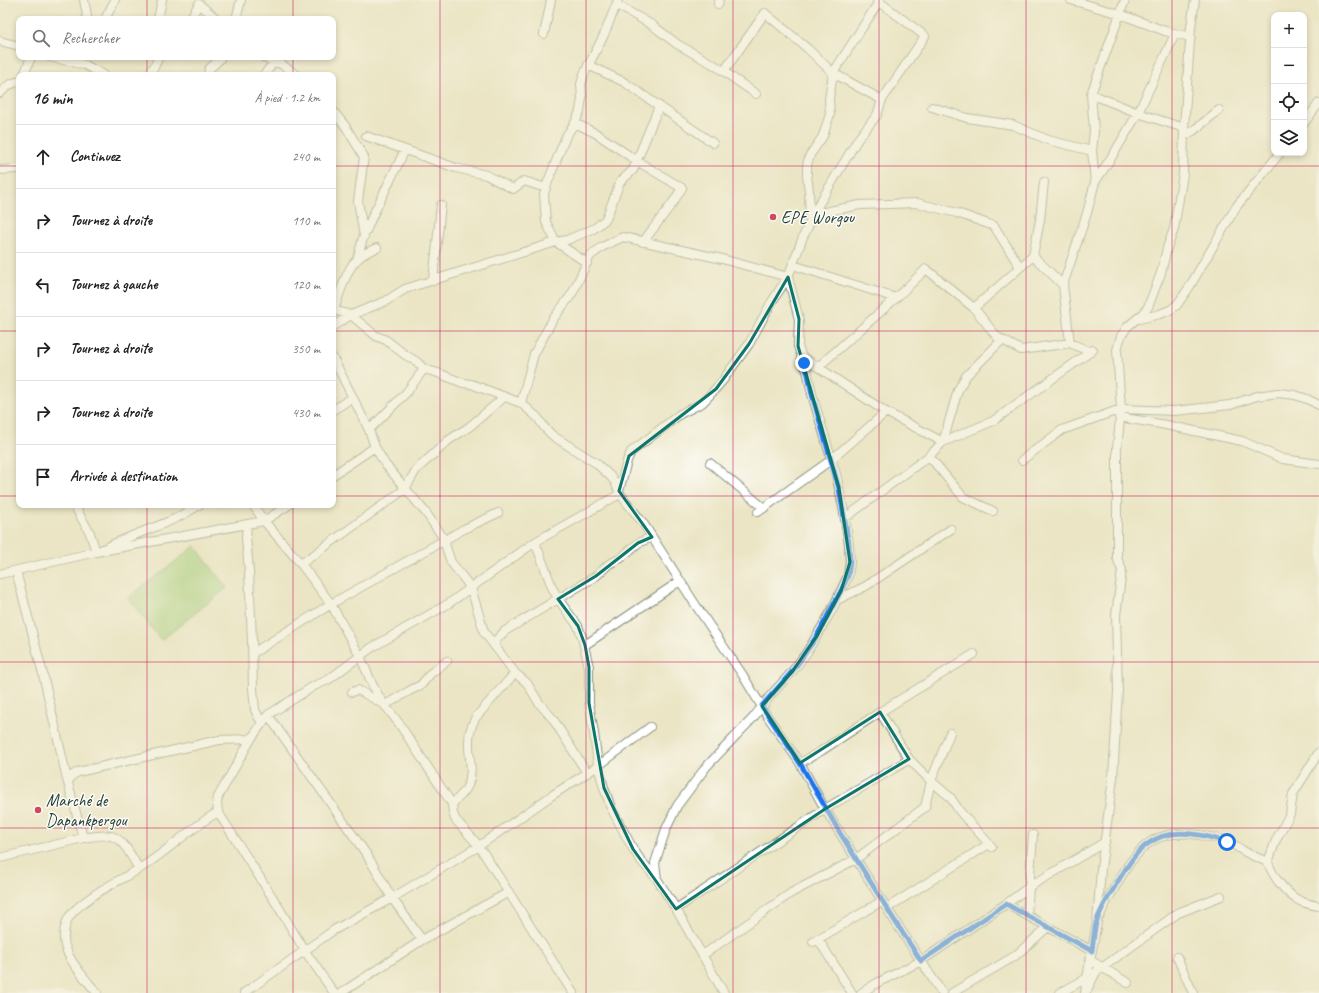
<!DOCTYPE html>
<html lang="fr">
<meta charset="utf-8">
<style>
:root{--surface:#fff;--page:#f6f6f6;--text:#222;--muted:#767676;--line:#e0e0e0}
body{margin:0;font-family:Caveat,sans-serif;background:var(--page);color:var(--text)}
.controls{position:absolute;right:12px;top:12px;display:grid;overflow:hidden;border-radius:8px;box-shadow:0 2px 6px #0003}
.controls button{width:36px;height:36px;display:grid;place-items:center;padding:0;border:0;border-bottom:1px solid var(--line);background:var(--surface);color:var(--text);font:20px sans-serif}
.stop{position:absolute;width:12px;height:12px;margin:-9px;border:3px solid #1a73e8;border-radius:50%;background:#fff}
.stop.end{background:#1a73e8;border-color:#fff;box-shadow:0 1px 4px #0008}
.list{margin:0;padding:0;list-style:none}
h2{display:flex;justify-content:space-between;align-items:center;height:52px;margin:0;padding:0 16px;font-size:17px}
h2 small{font-size:13px;font-weight:400;color:var(--muted)}
.list li{display:grid;grid-template-columns:26px 1fr auto;gap:12px;align-items:center;box-sizing:border-box;height:64px;padding:0 16px;border-top:1px solid var(--line)}
.list b{display:block;font-size:15px;white-space:nowrap}
.list em{font-size:13px;font-style:normal;color:var(--muted)}
.icon{flex:none;width:22px;height:22px;fill:none;stroke:currentColor;stroke-width:2;stroke-linecap:round;stroke-linejoin:round}
.map{position:relative;flex:none;width:1319px;height:993px;overflow:hidden}
.search{position:absolute;background:var(--surface);box-shadow:0 2px 6px #0003;left:16px;top:16px;width:320px;height:44px;display:flex;align-items:center;gap:10px;box-sizing:border-box;padding:0 14px;border-radius:8px;color:var(--muted);font-size:15px}
.panel{position:absolute;background:var(--surface);box-shadow:0 2px 6px #0003;left:16px;top:72px;width:320px;height:436px;border-radius:8px}
.map>svg:first-child{display:block}
.green{fill:#a0ce7c;stroke:#608658}
.lines{fill:none;stroke-linecap:round;stroke-linejoin:round}
.minor-casing{stroke:#85917c;stroke-width:10}
.minor{stroke:#fff;stroke-width:8}
.route{stroke:#1a73e8;stroke-width:5}
.marked{fill:none;stroke:#0f766e;stroke-width:3;stroke-linejoin:round}
.grid{fill:none;stroke:#c2185b;stroke-width:1;stroke-opacity:0.55}
.poi-dot{fill:#d1495b;stroke:#fdfcf7;stroke-width:1.5}
.labels{text-anchor:middle;stroke-width:3;stroke-linejoin:round;paint-order:stroke}
.poi-label{font-size:17px;fill:#1f3d34;stroke:#fdfcf7;text-anchor:start}
</style>
<div class="map">
<svg width="1319" height="993" viewBox="0 0 1319 993">
<rect width="100%" height="100%" fill="#fdfcf7"/>
<filter id="ink" filterUnits="userSpaceOnUse"><feTurbulence type="fractalNoise" baseFrequency=".025" numOctaves="2"/><feDisplacementMap in="SourceGraphic" scale="8" xChannelSelector="R" yChannelSelector="G"/><feConvolveMatrix kernelMatrix="1 2 1 2 8 2 1 2 1" color-interpolation-filters="sRGB"/></filter>
<filter id="wash" filterUnits="userSpaceOnUse"><feTurbulence type="fractalNoise" baseFrequency=".012" numOctaves="4" result="noise"/><feDisplacementMap in="SourceGraphic" scale="16" xChannelSelector="R" yChannelSelector="G"/><feGaussianBlur stdDeviation="0.9" result="paint"/><feColorMatrix in="noise" values="0 0 0 0 0 0 0 0 0 0 0 0 0 0 0 0 0 1.4 0 .05"/><feComposite in="paint" operator="in"/></filter>
<g filter="url(#wash)">
<rect width="100%" height="100%" fill="#ebe5c5"/>
<path class="green" d="M195,546L227,588L161,640L128,598Z"/>
</g>
<g filter="url(#ink)">
<g class="lines">
<defs>
<path id="minor" d="M84,0L87,15L86,19
M1071,0L1120,14L1165,31L1191,37
M718,4L719,0
M617,5L652,25L677,44L716,66L756,94
M105,19L115,0
M158,19L162,0
M190,19L199,4L217,19
M236,19L241,0
M544,34L551,0
M0,41L19,46
M50,57L85,65L104,75
M263,57L281,64L297,75
M588,65L624,82L713,143
M724,71L765,13L808,49L833,73L882,100
M24,75L31,57
M147,75L154,67L159,57
M208,75L209,69L220,59V57
M264,75L274,62
M0,93L9,85L19,81
M1091,94L1138,113L1184,128
M932,107L967,118L1013,125L1048,140L1092,151
M333,111L346,127L364,157L358,201L364,236
M575,123L597,134L637,161L682,188L674,201L643,242
M1304,123L1319,103
M366,136L456,168L486,175L513,189L524,181L546,188
M1184,136L1193,131L1219,110
M0,170L19,169
M1095,182L1092,151L1094,131L1091,94L1125,0
M814,214L860,205L917,203L957,213L994,226L1020,267
M810,221L809,191L807,176V165L810,155L823,136L830,114L829,99L833,73L880,0
M1033,256L1063,285
M357,260L363,238L373,215L405,150
M587,263L556,242L546,222L544,194L547,184L566,136L575,123L580,111L582,98L581,84L584,74L604,35L618,0
M793,265L896,298
M433,281L441,205
M974,308L1033,256L1040,220L1044,182
M333,310L351,315L376,336L386,340L404,354L417,362L424,369L438,373L463,383L471,384L521,403L538,418L544,427L553,436L596,463L611,477L615,482L620,494L643,523L695,604L742,674L768,717L800,763L825,809L856,859L893,918L942,993
M334,310C336,304 338,298 340,292C348,270 353,256 377,248
M1139,319L1160,314L1170,310L1177,305L1190,286L1236,207L1280,153
M333,326L351,315L386,301L405,289L556,242L567,240L595,228L606,219L620,182L633,170L659,106
M1070,343L1063,285L1087,213L1095,182L1113,155L1138,113L1175,34
M801,356L886,412L943,442L958,390L966,376L1002,340
M333,358L369,430L375,447L385,464L426,513L440,533L444,541L451,562L471,588L484,632L515,673L476,717C472,724 469,732 469,741C468,755 474,771 468,785C465,793 458,798 452,804
M818,367L896,298L926,269L974,308L997,337L1021,350L1070,343L1091,352
M521,403L534,354L553,319L572,294L590,256L602,247L623,237L722,259L788,277
M333,410L352,398
M1119,417L1166,425L1242,441L1283,459L1319,464
M369,430L406,393L424,369
M929,456L963,497L993,511
M1022,460L1062,430L1121,409L1175,411L1230,405L1257,396L1278,393L1295,395L1307,399L1319,405
M710,463L764,508
M333,475L375,447
M619,491L627,461L631,452L680,414L702,403L710,395L723,380L749,344L771,303L788,277L803,237L819,204L858,139L877,115L882,100L925,36L877,0
M74,505L90,533L96,552C106,548 115,543 125,539C150,528 176,521 199,505
M253,505L264,521L301,564L331,604L360,656L373,686L383,703L398,722L452,804L453,813L455,819L479,846L573,993
M758,512L831,460L886,412
M845,518L929,456L943,442L993,421L1093,350
M247,524L246,538L249,571L252,640L253,689L255,710L262,724
M535,542L552,587L558,599L578,626L582,637L589,667V703L594,733L598,766L604,788L611,808L633,849L642,862L657,879L676,909L724,993
M301,564L405,489L416,470L449,440L469,427L502,399L503,397
M16,571L43,674L68,783
M0,574L96,552L264,521L289,505
M837,600L866,586L951,529
M585,645L680,581
M495,646L496,640L505,631L596,576L609,564L621,558L638,543L652,537
M253,653L331,604L464,529L498,513
M515,673L527,683L539,703L553,719L587,773
M352,692L358,690L385,705L409,691L421,685L431,673L447,661
M880,712L909,759
M268,715L367,855L392,898L422,940
M1319,752L1293,794L1290,814L1276,840L1268,862C1272,876 1287,895 1300,901C1306,904 1313,905 1319,906
M800,763L821,751L880,712L974,654
M0,858L83,838
M139,869C132,858 124,839 111,836C104,834 90,837 83,838L68,783L71,776L78,772L219,740L251,739
M657,879L655,863L666,829L677,806L706,767L753,718L771,695L792,672L807,652L832,610L848,576L850,562L849,544L843,507L837,478L812,394L808,374L798,346L799,319L788,277
M1006,904L1092,951
M887,908L989,844
M676,909L825,809L900,765L909,759L931,781L950,797L961,813L992,847
M1027,915L1033,835
M1100,915C1105,903 1112,892 1119,880C1139,845 1157,828 1200,835C1208,837 1218,838 1226,841C1233,844 1239,848 1245,852C1253,856 1260,859 1268,862
M818,939L852,993
M813,942L882,901
M703,955L791,893L856,859L925,807L931,781L950,733
M1177,957L1193,993
M1090,960L1128,983
M1087,990L1096,972L1178,913L1221,896
M97,993C85,978 63,956 64,937C64,928 67,918 73,912C92,893 117,882 139,869C167,852 190,828 218,812
M244,993L334,930L392,898L479,846L551,796L598,766L650,727
M334,993L305,951L276,903L218,812L217,803L218,797L251,739L268,715L314,686L328,680L371,648L448,604L535,542L620,494
M341,993L422,940L509,892
M861,993L877,983L921,961L1006,904L1029,887L1105,842
M952,993L1015,956L1048,927
M1060,993L1087,978
M1085,993L1087,978L1097,922L1101,869L1113,778L1118,691L1116,615L1122,570L1117,558V449L1121,409L1117,350L1121,336L1128,326L1144,313L1148,307L1161,273L1167,248L1174,229L1183,174L1184,128L1191,27L1195,0"/>
</defs>
<use href="#minor" class="minor-casing"/>
<use href="#minor" class="minor"/>
</g>
</g>
<g class="lines" filter="url(#ink)">
<path class="route" d="M804,363L808,374L812,394L839,488L849,544L850,562L848,576L841,591L817,636L792,672L762,706L800,763L840,833L893,918L921,961L1006,904L1092,951C1093,942 1094,932 1096,923C1100,911 1107,899 1114,888C1129,863 1141,839 1172,834C1190,831 1210,837 1227,842"/>
</g>
<path d="M0 0H1319V993H0ZM788,277L799,319L798,346L839,488L850,562L841,591L817,636L792,672L762,706L800,763L880,712L909,759L825,809L676,909L633,849L604,788L589,703V667L585,645L578,626L558,599L596,576L638,543L652,537L619,491L629,456L716,389L749,344Z" fill="#ebe5c5" fill-opacity=".55" fill-rule="evenodd"/>
<path class="marked" d="M788,277L799,319L798,346L839,488L850,562L841,591L817,636L792,672L762,706L800,763L880,712L909,759L825,809L676,909L633,849L604,788L589,703V667L585,645L578,626L558,599L596,576L638,543L652,537L619,491L629,456L716,389L749,344Z"/>
<path class="grid" d="M147,0V19M293,0V19M440,0V993M586,0V993M733,0V993M879,0V993M1026,0V993M1172,0V993M147,57V75M293,57V75M0,166H19M333,166H1319M0,331H19M333,331H1319M0,496H19M333,496H1319M147,505V993M293,505V993M0,662H1319M0,828H1319"/>
<g class="poi-dot">
<circle cx="773" cy="217" r="4"/>
<circle cx="38" cy="810" r="4"/>
</g>
<g class="labels">
<g class="poi-label">
<text x="781" y="223">EPE Worgou</text>
<text x="46" y="806">Marché de<tspan x="46" dy="20">Dapankpergou</tspan></text>
</g>
</g>
</svg>
<div class="controls">
<button>+</button>
<button>−</button>
<button><svg class="icon" aria-label="locate" viewBox="0 0 24 24"><circle cx="12" cy="12" r="6"/><path d="M12 2v4M12 18v4M2 12h4M18 12h4"/></svg></button>
<button><svg class="icon" aria-label="layers" viewBox="0 0 24 24"><path d="M12 4l9 5-9 5-9-5zM3 14l9 5 9-5"/></svg></button>
</div>
<div class="stop" style="left:1227px;top:842px"></div>
<div class="stop end" style="left:804px;top:363px"></div>
<div class="search"><svg class="icon" aria-label="search" viewBox="0 0 24 24"><circle cx="10" cy="10" r="6"/><path d="M15 15l6 6"/></svg>Rechercher</div>
<section class="panel">
<h2>16 min<small>À pied · 1.2 km</small></h2>
<ul class="list">
<li><svg class="icon" aria-label="ahead" viewBox="0 0 24 24"><path d="M12 20V5M6 11l6-6 6 6"/></svg><div><b>Continuez</b></div><em>240 m</em></li>
<li><svg class="icon" aria-label="right" viewBox="0 0 24 24"><path d="M7 20v-9h11M14 6l5 5-5 5"/></svg><div><b>Tournez à droite</b></div><em>110 m</em></li>
<li><svg class="icon" aria-label="left" viewBox="0 0 24 24"><path d="M17 20v-9H6M10 6l-5 5 5 5"/></svg><div><b>Tournez à gauche</b></div><em>120 m</em></li>
<li><svg class="icon" aria-label="right" viewBox="0 0 24 24"><path d="M7 20v-9h11M14 6l5 5-5 5"/></svg><div><b>Tournez à droite</b></div><em>350 m</em></li>
<li><svg class="icon" aria-label="right" viewBox="0 0 24 24"><path d="M7 20v-9h11M14 6l5 5-5 5"/></svg><div><b>Tournez à droite</b></div><em>430 m</em></li>
<li><svg class="icon" aria-label="arrive" viewBox="0 0 24 24"><path d="M6 21V4h12l-3 4 3 4H6"/></svg><div><b>Arrivée à destination</b></div></li>
</ul>
</section>
</div>
